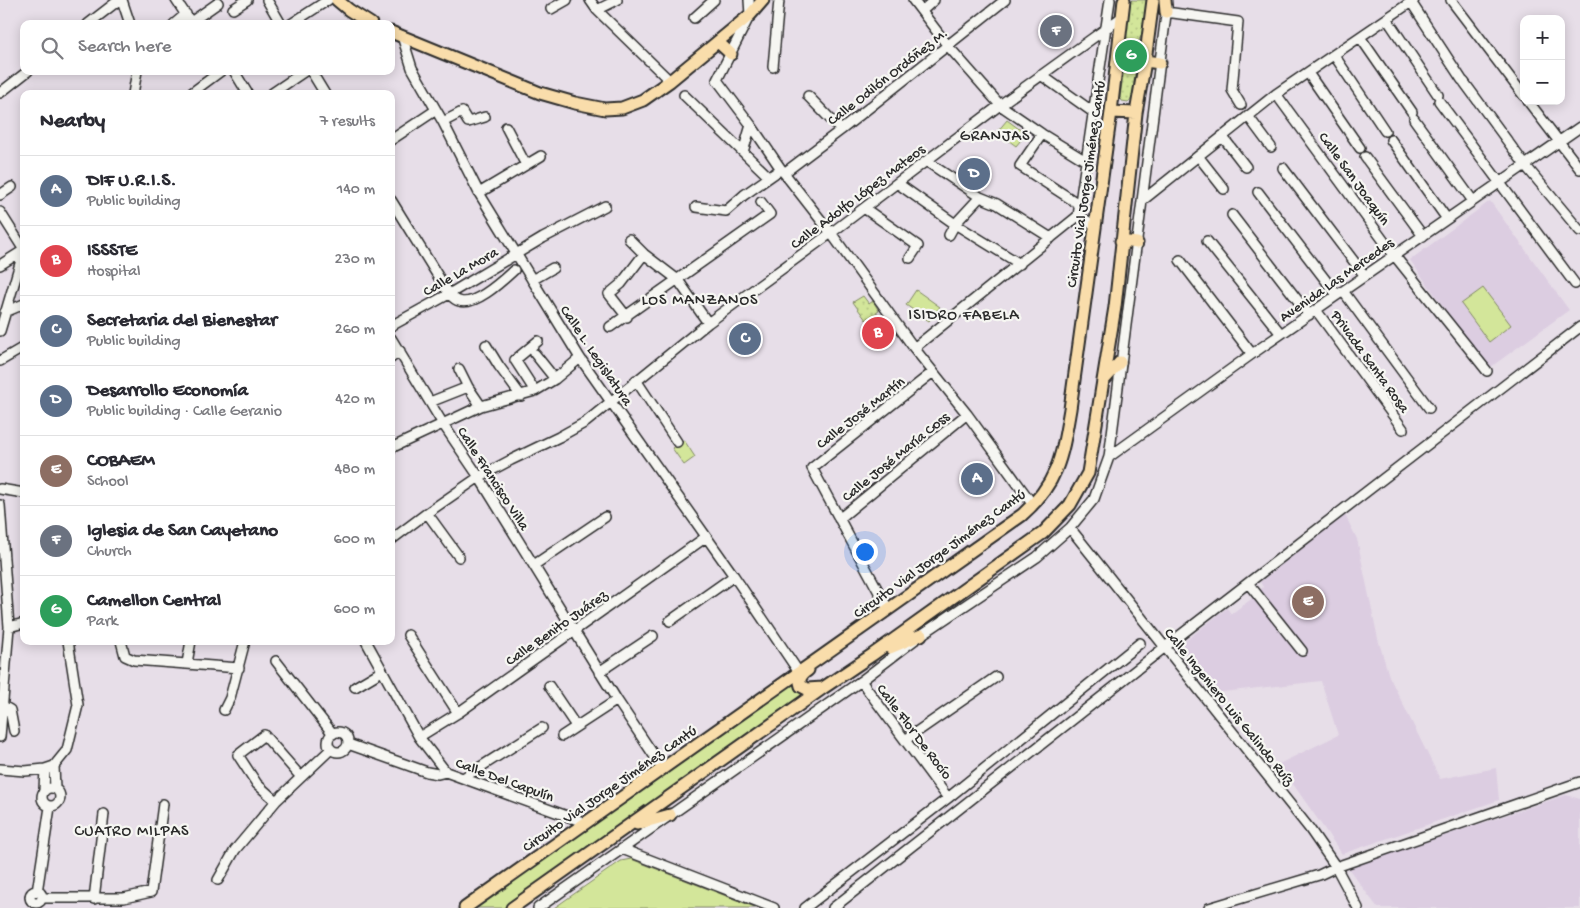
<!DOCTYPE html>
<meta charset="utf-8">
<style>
:root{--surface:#fff;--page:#f7f7f7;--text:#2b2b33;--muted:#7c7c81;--line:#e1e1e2;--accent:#c8321e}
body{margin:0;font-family:"Gochi Hand",sans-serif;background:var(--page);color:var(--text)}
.controls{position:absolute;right:15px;top:15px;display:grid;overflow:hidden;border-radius:10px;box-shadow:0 2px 12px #0003}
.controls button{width:45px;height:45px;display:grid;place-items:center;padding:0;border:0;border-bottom:1px solid var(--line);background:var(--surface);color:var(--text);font:25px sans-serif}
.you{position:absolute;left:864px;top:551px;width:18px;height:18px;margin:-12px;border:4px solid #fff;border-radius:50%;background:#1a73e8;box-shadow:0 0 0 8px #1a73e833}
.badge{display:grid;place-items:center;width:32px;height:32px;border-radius:50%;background:var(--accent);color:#fff;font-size:16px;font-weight:700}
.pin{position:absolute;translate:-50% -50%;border:2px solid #fff;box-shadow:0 1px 5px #0006}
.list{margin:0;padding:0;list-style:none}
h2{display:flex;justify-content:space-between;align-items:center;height:65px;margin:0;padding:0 20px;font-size:21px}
h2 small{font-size:16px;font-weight:400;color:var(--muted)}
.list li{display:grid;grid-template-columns:32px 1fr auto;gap:15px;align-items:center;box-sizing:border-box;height:70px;padding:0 20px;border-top:1px solid var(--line)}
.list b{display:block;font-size:19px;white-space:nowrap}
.list p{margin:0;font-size:16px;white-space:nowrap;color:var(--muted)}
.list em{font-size:16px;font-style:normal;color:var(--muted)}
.icon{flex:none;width:28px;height:28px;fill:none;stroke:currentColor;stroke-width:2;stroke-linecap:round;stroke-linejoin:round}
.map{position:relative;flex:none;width:1580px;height:908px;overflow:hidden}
.search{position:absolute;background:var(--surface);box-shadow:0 2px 12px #0003;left:20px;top:20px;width:375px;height:55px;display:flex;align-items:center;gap:12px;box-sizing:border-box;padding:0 18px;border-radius:10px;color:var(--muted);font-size:19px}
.panel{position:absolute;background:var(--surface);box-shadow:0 2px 12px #0003;left:20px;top:90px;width:375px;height:555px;border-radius:10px}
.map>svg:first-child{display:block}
.built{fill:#dccde1}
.grass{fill:#d3e69a;stroke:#7f8862}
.park{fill:url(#park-dots);stroke:#7f8862}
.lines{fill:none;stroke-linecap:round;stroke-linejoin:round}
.minor-casing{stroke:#2b2b2b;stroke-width:12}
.major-casing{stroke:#2b2b2b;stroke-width:15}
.minor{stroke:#f6f6f2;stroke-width:9}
.major{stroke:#f9ddab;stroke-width:11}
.labels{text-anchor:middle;stroke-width:4.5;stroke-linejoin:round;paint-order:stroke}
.street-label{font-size:15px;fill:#2b2b2b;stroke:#f6f6f2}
.neighbourhood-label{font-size:16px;letter-spacing:1px;fill:#2b2b2b;stroke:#f6f6f2}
</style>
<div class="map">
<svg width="1580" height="908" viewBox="0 0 1580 908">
<defs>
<pattern id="park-dots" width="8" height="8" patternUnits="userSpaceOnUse" patternTransform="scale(1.25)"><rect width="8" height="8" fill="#d3e69a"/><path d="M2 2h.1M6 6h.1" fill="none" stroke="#b5c585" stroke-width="1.8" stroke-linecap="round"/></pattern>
</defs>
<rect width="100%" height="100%" fill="#e7dee8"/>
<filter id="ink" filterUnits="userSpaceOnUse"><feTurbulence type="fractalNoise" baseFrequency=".02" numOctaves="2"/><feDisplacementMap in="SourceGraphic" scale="10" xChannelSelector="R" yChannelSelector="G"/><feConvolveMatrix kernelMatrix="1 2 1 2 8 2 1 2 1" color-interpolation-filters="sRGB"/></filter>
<g filter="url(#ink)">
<path class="built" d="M1490,201L1569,310L1488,369L1410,260Z
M1345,515L1357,539L1378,639L1389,676L1440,779L1496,768L1499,800L1342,854L1279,764L1338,735L1321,681L1214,693L1179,646L1227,608L1231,614L1261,592L1260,590L1263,587L1260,582Z
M1566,795L1580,799V908H1378L1348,868Z"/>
<path class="grass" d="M1007,120L1026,134L1016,146L997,132Z
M1483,288L1511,325L1489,342L1461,304Z
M916,290L940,307L929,321L906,305Z
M684,440L695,457L684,465L672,448Z
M793,683L803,697L507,908H475Z
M631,859L757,908H554L621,861Z"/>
<path class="park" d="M1130,0H1149L1146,27L1139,40L1132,99L1128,102L1122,101L1120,97L1127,47L1126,34Z
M863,296L869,304L873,301L879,311L866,320L853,302Z"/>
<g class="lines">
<defs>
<path id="minor" d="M122,0L130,24
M176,0L192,24
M267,0L281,24
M590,0L597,10L670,81
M749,0L750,15L717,80L751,125L781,169L831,233L914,348L967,414L1033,505
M913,0L948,46L1000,105L1042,134L1086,161
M1451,0L1524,96
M1411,2L1462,80
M233,9L247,0
M551,9L567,0
M597,10L617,0
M922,11L934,0
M1166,12L1238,22L1232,90L1241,105
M694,18L714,0
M1387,19L1438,95
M191,22L218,3
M88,24L119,0
M174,24L186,14
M291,24L328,0
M402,36L412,68L443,122L479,193L580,358L734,576L798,671
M1360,37L1412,112
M1334,55L1385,131
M773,67L779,0
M234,71L248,94
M311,71L325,94
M1308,73L1360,148
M1041,75L1093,112
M1464,82L1525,165L1580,231
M0,93L28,71
M133,94L137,71
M190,94L221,71
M271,94L305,71
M1276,94L1394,255L1487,371
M684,95L769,177
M808,96L841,130
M1439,101L1575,284
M1528,101L1580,169
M1248,116L1271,147
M1414,119L1473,201
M443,122L462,112L468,122L485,117
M506,127L526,165
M1042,134L1020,166L1080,205
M1222,136L1246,167
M391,140L436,110
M1391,140L1447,219
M743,152L751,125
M1198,156L1224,189
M1365,157L1423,236
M926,161L980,197L997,204L1051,238
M1283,168L1365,276
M784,173L841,130L1005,0
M897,183L955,224L1020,264
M1258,192L1337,295
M479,193L541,156
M0,195L12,187
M391,200L449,294C452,297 455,300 459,301C475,307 503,280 514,270
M1143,200L1276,94L1414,0
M696,207L726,211L744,195L781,169
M864,208L918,246L910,258
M0,212L24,250
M1232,215L1309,315
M1078,216L1110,0
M1078,216L1095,225
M949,235L955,224L980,197
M629,239L644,254L678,280L708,323
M1207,241L1281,334
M1180,260L1252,354
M0,265L24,250
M532,280L553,268
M1343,291L1429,408
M1316,310L1403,429
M5,312L24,304
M627,317L609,294L621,284L644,254
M391,326L449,294L543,238L605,206
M610,327L770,214L761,202
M0,331L24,250
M391,338L443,424L479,477L617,700L663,769
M486,345L499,366L521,396
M914,348L1078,216
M535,354L555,379
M391,358L400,351
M0,361L24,347
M459,369L468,387L481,406
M636,380L677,442
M535,391L515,360L538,341
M430,402L468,387
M391,448L481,406L535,391L555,379L580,358
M1109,457L1252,354L1580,127
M0,489L24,493
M0,505L9,627L0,737
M427,513L459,557
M839,519L967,414
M1070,528L1309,828L1336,867L1358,908
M391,540L427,513L479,477L511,460L559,437L586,422L708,323L831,233L1000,105L1122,17
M534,565L605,517
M1248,583L1302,651
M888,609L812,468L933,372
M670,621L734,576
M9,627L24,623
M408,635L458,713
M121,641L125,656L134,660L239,668
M366,641L419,737L446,772L586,823
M276,661L333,734
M187,663L191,641
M599,672L653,636
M861,681L948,798
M549,686L576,726
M355,687L382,671
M3,706L10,710L14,731
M224,710L230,698L245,641
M328 742a10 10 0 1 1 20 0a10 10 0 1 1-20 0Z
M562,736L617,700
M419,737L458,713L706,537
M905,740L996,677
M348,744L427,772L438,774L446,772
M54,766L55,789
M0,769L25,771L45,769L54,766L67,750L78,705L68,641
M463,778L542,728
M42 797a9 9 0 1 1 18 0a9 9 0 1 1-18 0Z
M44,790L45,769
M276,801L257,784L238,755L264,735L301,777
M622,849L774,908
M218,880L235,850L276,801L331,749
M30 897a6 6 0 1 1 12 0a6 6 0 1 1-12 0Z
M37,892L50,807
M42,898H124L151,892L163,804
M94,899L104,814
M538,908L861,681L921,635L1037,557L1070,528L1094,499L1109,457L1167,7
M805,908L948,798L1140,643
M833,908L1165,647L1580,327
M1209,908L1319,875L1336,867L1580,782"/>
<path id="major" d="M337,0L349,10L371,24
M1165,0L1166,12
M391,32L540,93L575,103L605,109L622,108L643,100L670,81L750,15L763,0
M718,42L731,54
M1145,61L1160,63
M1111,112L1136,113
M1121,241L1137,243
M1104,380L1120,362
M890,648L921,635
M808,670C802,674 798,678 801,686L807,689L823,688
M637,824L670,815
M465,908L1022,515C1059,482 1062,455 1070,409L1111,112L1124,0
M512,908L823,688L872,655L1043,533L1070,505L1088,473L1115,307L1136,113L1145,61L1153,0"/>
</defs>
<use href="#minor" class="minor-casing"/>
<use href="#major" class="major-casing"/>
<use href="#minor" class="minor"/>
<use href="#major" class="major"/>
</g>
</g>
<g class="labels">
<g class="street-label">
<text transform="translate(887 76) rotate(-38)" y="5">Calle Odilón Ordóñez M.</text>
<text transform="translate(1355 178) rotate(54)" y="5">Calle San Joaquín</text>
<text transform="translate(1085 184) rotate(-82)" y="5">Circuito Vial Jorge Jiménez Cantú</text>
<text transform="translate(857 196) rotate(-37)" y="5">Calle Adolfo López Mateos</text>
<text transform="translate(460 271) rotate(-30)" y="5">Calle La Mora</text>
<text transform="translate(1336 279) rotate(-35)" y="5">Avenida Las Mercedes</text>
<text transform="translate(597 355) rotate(56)" y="5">Calle L. Legislatura</text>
<text transform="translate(1371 361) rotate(54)" y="5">Privada Santa Rosa</text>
<text transform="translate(860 412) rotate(-38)" y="5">Calle José Martín</text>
<text transform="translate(895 456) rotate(-39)" y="5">Calle José María Coss</text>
<text transform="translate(494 478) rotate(57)" y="5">Calle Francisco Villa</text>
<text transform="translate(939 553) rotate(-36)" y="5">Circuito Vial Jorge Jiménez Cantú</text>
<text transform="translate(556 627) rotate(-35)" y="5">Calle Benito Juárez</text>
<text transform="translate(1230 706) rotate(51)" y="5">Calle Ingeniero Luis Galindo Ruíz</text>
<text transform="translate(915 731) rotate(53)" y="5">Calle Flor De Rocío</text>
<text transform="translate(505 779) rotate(20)" y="5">Calle Del Capulín</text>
<text transform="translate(609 788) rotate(-35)" y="5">Circuito Vial Jorge Jiménez Cantú</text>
</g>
<g class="neighbourhood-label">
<text x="995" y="140">GRANJAS</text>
<text x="700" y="304">LOS MANZANOS</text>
<text x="964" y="319">ISIDRO FABELA</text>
<text x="132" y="835">CUATRO MILPAS</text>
</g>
</g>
</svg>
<div class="controls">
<button>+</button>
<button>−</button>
</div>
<div class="you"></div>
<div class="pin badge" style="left:977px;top:479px;background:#5c6f8a">A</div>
<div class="pin badge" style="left:878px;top:333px;background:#e0444e">B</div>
<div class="pin badge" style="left:745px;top:339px;background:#5c6f8a">C</div>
<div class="pin badge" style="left:974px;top:174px;background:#5c6f8a">D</div>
<div class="pin badge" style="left:1308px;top:602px;background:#8d6e63">E</div>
<div class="pin badge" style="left:1056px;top:31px;background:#6b7280">F</div>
<div class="pin badge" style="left:1131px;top:56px;background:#2e9e5b">G</div>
<div class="search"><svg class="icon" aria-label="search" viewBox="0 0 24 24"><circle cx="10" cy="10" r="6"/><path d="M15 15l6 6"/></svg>Search here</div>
<section class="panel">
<h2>Nearby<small>7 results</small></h2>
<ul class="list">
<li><span class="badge" style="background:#5c6f8a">A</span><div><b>DIF U.R.I.S.</b><p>Public building</p></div><em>140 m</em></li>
<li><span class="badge" style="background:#e0444e">B</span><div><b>ISSSTE</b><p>Hospital</p></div><em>230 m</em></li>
<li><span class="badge" style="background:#5c6f8a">C</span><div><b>Secretaria del Bienestar</b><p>Public building</p></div><em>260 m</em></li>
<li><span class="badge" style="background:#5c6f8a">D</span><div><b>Desarrollo Economía</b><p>Public building · Calle Geranio</p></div><em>420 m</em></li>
<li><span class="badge" style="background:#8d6e63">E</span><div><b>COBAEM</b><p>School</p></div><em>480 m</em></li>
<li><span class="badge" style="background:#6b7280">F</span><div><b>Iglesia de San Cayetano</b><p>Church</p></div><em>600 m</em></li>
<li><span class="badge" style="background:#2e9e5b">G</span><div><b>Camellon Central</b><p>Park</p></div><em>600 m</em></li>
</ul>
</section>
</div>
